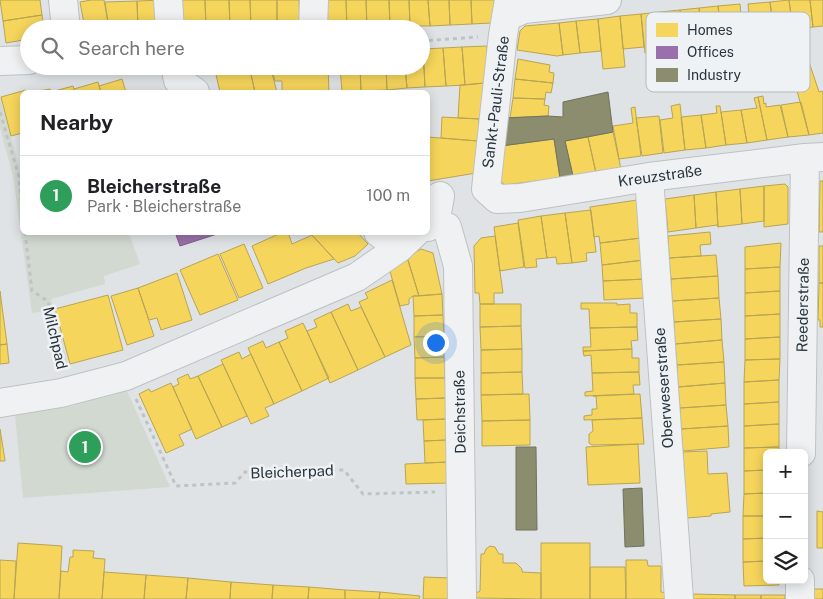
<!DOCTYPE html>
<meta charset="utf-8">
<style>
:root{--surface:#fff;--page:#f2f2f2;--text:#202124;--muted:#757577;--line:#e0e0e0;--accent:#2563eb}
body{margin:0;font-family:"Public Sans",sans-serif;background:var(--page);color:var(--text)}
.controls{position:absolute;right:15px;bottom:15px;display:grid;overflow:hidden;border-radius:8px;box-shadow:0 2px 12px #0003}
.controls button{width:45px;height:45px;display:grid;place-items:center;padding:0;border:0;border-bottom:1px solid var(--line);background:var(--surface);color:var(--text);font:25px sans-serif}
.you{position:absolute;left:435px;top:342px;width:18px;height:18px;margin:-12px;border:4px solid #fff;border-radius:50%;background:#1a73e8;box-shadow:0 0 0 8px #1a73e833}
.badge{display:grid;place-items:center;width:32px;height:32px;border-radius:50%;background:var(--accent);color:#fff;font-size:16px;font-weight:700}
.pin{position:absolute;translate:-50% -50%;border:2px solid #fff;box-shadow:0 1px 5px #0006}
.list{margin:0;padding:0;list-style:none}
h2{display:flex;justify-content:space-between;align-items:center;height:65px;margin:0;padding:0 20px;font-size:21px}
h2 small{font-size:16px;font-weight:400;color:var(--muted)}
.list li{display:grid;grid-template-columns:32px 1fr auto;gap:15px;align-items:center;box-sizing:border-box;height:80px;padding:0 20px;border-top:1px solid var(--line)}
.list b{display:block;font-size:19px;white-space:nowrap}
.list p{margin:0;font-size:16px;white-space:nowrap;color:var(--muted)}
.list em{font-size:16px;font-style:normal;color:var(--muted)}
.icon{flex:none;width:28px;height:28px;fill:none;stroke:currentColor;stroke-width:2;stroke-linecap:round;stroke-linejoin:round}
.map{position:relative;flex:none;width:823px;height:599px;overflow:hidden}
.search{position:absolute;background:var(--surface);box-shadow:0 2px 12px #0003;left:20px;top:20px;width:410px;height:55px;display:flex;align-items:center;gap:12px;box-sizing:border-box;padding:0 18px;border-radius:28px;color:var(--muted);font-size:19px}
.panel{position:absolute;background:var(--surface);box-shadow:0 2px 12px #0003;left:20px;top:90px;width:410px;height:145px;border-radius:8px}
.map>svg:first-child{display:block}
.green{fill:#d2d9d1}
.homes{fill:#f6d55c;stroke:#b8a553}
.offices{fill:#9970ab;stroke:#775e8a}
.industry{fill:#8c8c6e;stroke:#6e725f}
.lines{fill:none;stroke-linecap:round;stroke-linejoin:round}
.minor-casing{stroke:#bec1c3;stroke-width:30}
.path{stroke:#bfc3c6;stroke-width:3;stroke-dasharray:4 4;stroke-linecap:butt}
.minor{stroke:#f0f1f2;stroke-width:28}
.labels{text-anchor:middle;stroke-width:5;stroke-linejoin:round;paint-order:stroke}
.street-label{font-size:15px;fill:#28343d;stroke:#eef2f5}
.key{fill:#eef2f5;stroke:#b3b9be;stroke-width:1}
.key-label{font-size:14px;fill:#28343d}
</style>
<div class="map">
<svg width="823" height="599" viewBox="0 0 823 599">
<rect width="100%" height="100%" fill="#e0e3e5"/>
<path class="green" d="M0,97L21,174H22V232L129,233L140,264L104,276L105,284L51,299L69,368L61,370L47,311L32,313L13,176L0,128Z
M127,391L170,487L23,498L15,415L69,407Z"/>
<path class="homes" d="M0,0H40L42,15L3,21Z
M91,0H104L109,29H85L80,2Z
M162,0L163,29H138L137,1Z
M172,0H205L206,29H173Z
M205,0H229L230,28L206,29Z
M229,0H250L251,27L230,28Z
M250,0H277V26L251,27Z
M277,0H299L300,25L277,26Z
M325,0H346L347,29H326Z
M346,0H366L367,28L347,29Z
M366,0H389L390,27L367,28Z
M389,0H409L410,26L390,27Z
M409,0H428L430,26H410Z
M428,0H449L450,25L430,26Z
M449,0H471L472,24L450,25Z
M471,0H495L491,23L472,24Z
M789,0L793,30L774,32L770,2Z
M789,0H810L813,27L793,30Z
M810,0H823V26L813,27Z
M137,1L138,29H109L105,2Z
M770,2L774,32L751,35L748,4Z
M740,4L743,37L722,39L718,6Z
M718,6L722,39L702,41L699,8Z
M699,8L703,48L684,50L680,10Z
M680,10L683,44L663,46L660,12Z
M660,12L664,51L645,53L641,14Z
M641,14L644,47L623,49L620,16Z
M42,15L44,29H29V39L6,43L3,21Z
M620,16L625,67L603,69L598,19Z
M598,19L601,51L580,53L576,21Z
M576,21L580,53L563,55L559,23Z
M559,23L563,55L557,56L517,50L520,31L525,26Z
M487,46L485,83L465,85L462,47Z
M462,47L465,85L446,86L443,48Z
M443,48L446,86L425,87L423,49Z
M423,49L425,87L407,88L405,66H421V50Z
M805,50L819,92L823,91V133L809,135L787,54Z
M518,59L550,65L549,72L554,73L553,83L515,79Z
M214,66H249L255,92H220Z
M249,66H270L277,92H255Z
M271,66H328L329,92H282V81H275Z
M340,66H360L361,91L342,92Z
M360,66H386L387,90L361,91Z
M386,66H405L407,88L387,90Z
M122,79L126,92H101L99,86Z
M515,79L553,83L551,93L546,92L545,99L513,98Z
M98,82L101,92H75L74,89Z
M485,83L483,119L458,118L460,85Z
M73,86L75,92H51Z
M50,89L51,92H34Z
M26,90L27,92H22V133L11,136L1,97Z
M763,96L764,104L766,103V107L780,105L788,137L767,140L758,97Z
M758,97L767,140L747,143L741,110L757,108L754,98Z
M513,98L545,99L544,105L549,106L548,116L510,118Z
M801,102L809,135L788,137L781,105Z
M680,104L685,150L664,153L660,120L673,118L671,106Z
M716,106H720L726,145L706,148L701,115L717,113Z
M635,107L641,156L619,159L613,126L633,123L631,108Z
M741,110L747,143L726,145L721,112Z
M701,115L706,148L685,150L681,117Z
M659,116L663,153L642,156L636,118Z
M442,117L479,119L478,141L441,138Z
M613,132L621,169L596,173L588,137Z
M428,137L478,141L476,173L428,181Z
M588,137L596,173L573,176L565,141Z
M554,139L560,178L505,185L500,181L501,146Z
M820,181H823V232H819Z
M785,184L788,187V224L764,227V186Z
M764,186V221L742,224L740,189Z
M740,189L742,224L718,227L716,192Z
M716,192L718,227L717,225L696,228L694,195Z
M694,195L696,228L668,232L665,199Z
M637,200L641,238L600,243L599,236L594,237L590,207Z
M591,210L596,252L586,253L587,261L572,263L565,213Z
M565,213L572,263L557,264L556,257L547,258L541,216Z
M541,216L547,258L536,259L537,267L525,268L518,220Z
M518,223L524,267L500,271L494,227Z
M283,232H288L292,244L312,235L334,259L306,268L268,284L252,246Z
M315,232H357L368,244L355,256L338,263L312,235Z
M710,232L711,244L700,245L701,256L669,258L668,236Z
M495,236L503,293H494V304H480L479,293H475L474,246L481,238Z
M641,238L644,260L602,265L600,243Z
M781,243L780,267L745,269V247Z
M244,244L263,288L239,298L220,254Z
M819,246H823V283H819Z
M421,249L433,253L442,294L419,296L407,257Z
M218,254L238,300L200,315L180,270Z
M716,255L718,276L671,279L669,258Z
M407,257L419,296H413L409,299V304L400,306L389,268Z
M644,260L645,279L603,281L602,265Z
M780,267V291L745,293V269Z
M177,273L192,320L161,330L157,318L149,320L138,288Z
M718,276L719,298L672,301L671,279Z
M645,279L646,298L604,300L603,281Z
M392,280L411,345L385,357L359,302L368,298L365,293Z
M819,283H823V327H820V320H818Z
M138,288L154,336L127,345L111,296Z
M0,291L7,344L0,345Z
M780,291V314L745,316V293Z
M442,294L443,315L414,316L413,296Z
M108,295L123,350L70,364L55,309Z
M719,298L721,319L674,322L672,301Z
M581,303H617V305L630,304V313H637V327L590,328L589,309H581Z
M348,304L351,311L361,307L385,357L358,370L331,312Z
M480,304H521V326L480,327Z
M331,312L358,370L330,383L307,331L317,327L314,320Z
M780,314V337L745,339V316Z
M443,315L444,336L414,337V316Z
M721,319L722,340L675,344L674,322Z
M303,323L329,378L302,391L279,342L288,338L285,331Z
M521,326L522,349L481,350L480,327Z
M637,327L638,340L631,341L632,349L583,351V347H591L590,328Z
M444,336V357L415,358L414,337Z
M780,337V359L745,360V339Z
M722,340L724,362L677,365L675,344Z
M263,341L266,348L279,342L302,391L274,404L248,348Z
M7,344L9,363L0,364V345Z
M522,349V372L481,373V350Z
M632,349V358H639V372L592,373L591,355L584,356L583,351Z
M239,352L242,359L251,354L274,404L265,408L269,416L251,424L221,360Z
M444,357L445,378H415V358Z
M780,359L779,380L744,382L745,360Z
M724,362L725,383L678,387L677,365Z
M223,364L247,416L222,427L198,376Z
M522,372L523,394L481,395V373Z
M639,372L640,385H633L634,394L585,396V392L593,391L592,373Z
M188,374L190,379L198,376L222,427L196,439L173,387L179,384L177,379Z
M415,378H445L446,398L416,399Z
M779,380V402L744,404V382Z
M171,383L192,429L179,435L184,445L166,453L139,394L149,389L151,392Z
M725,383L726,405L680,408L678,387Z
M529,394L530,420L482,421L481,395Z
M640,394L642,418L584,420V416L592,415V409H597L596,396H593Z
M446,398V419L417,420L416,399Z
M779,402V424L744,426V404Z
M726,405L728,426L681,429L680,408Z
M642,418L644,444L592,445L589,443V434L593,431L592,420Z
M446,419L447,440L424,441L423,420Z
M530,420V445L482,446V421Z
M779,424V447L744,448V426Z
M728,426L729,447L683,451L681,429Z
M0,429L5,460V461H0Z
M447,440L448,462L425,463L424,441Z
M638,444L640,483L588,485L586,447Z
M779,447V453H767V470L744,471V448Z
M707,451L708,474L727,473L730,512L711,514V516L687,518L683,452Z
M448,462L449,483L406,484L405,464Z
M767,470V493L744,494V471Z
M767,493V516H743L744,494Z
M817,511L823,512V548H817Z
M743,516H767V538L743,539Z
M767,538V561L743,562V539Z
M18,543L62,546L59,599H14Z
M541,543H590V599H541Z
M490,546L495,547L499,554H503V563H516L522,569V572L541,573V599L476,598V593L480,591L481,554H484L486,549Z
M73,550L94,551L93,558L105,559L102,599H59L61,571L68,572L70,557H73Z
M0,560L16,561L14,599H0Z
M626,560H647L648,566H661V592L666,593V599H626Z
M767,561V580H779V585L744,586L743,562Z
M590,567H625L626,599H590Z
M104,572L146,575L144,599H102Z
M146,575L188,578L186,599H144Z
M424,577L451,578L449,599H423Z
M188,578L231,582L230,599H186Z
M231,582L273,585L272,599H230Z
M273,585L309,587L308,599H272Z
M309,587L345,590V599H308Z
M813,589H823V599H813Z
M345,590L380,592L379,599H345Z
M380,592L420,596L419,599H379Z
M693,594L735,595V599H693Z
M735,595H761V599H735Z
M761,595H785V599H761Z"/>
<path class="offices" d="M175,232H217V234L180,246Z"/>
<path class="industry" d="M608,92L613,132L565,141L573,176L560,178L554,139L501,146L503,118L548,116L563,117V102Z
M516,447H536L537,530H516Z
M642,488L644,546L625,547L623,489Z"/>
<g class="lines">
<defs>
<path id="minor" d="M63,0L66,29
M168,0L170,29
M509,0L503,35L486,189L497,199L520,198L649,177L805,158L823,157
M506,17L524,9L607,0
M313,29L314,0
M0,61L29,60
M175,66L178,80L195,92
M649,177L679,599
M435,224L440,196
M428,227L435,224L447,227L458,266L462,599
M378,232L399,248
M0,403L61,393L126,376L357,277L399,248L416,232
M801,453L805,158
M800,599V580"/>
</defs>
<use href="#minor" class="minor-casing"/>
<path class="path" d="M421,41L478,37
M0,112L19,177L22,210
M25,232L32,291L48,301L64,365
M136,399L176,486L235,483L245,472L344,470L363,494L435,492"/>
<use href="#minor" class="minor"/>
</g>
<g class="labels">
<g class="street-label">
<text transform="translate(496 102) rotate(-83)" y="5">Sankt-Pauli-Straße</text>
<text transform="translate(660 176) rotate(-8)" y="5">Kreuzstraße</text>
<text transform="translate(803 305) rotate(-89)" y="5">Reederstraße</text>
<text transform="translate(55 338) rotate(77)" y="5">Milchpad</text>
<text transform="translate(664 388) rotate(-94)" y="5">Oberweserstraße</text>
<text transform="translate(460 412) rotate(-91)" y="5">Deichstraße</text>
<text transform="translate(292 472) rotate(-2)" y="5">Bleicherpad</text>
</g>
</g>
<rect x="646" y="12" width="164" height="80" rx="8" class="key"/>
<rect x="656" y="23" width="22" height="14" fill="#f6d55c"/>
<rect x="656" y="46" width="22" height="13" fill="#9970ab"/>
<rect x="656" y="68" width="22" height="14" fill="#8c8c6e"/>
<g class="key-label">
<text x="687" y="35">Homes</text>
<text x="687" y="57">Offices</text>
<text x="687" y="80">Industry</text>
</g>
</svg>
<div class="controls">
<button>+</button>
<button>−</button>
<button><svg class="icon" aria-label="layers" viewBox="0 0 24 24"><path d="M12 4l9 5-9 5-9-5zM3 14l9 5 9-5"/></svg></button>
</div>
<div class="you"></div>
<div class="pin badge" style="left:85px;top:447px;background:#2e9e5b">1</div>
<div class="search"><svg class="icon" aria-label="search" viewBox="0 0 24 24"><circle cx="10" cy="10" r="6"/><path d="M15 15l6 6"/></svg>Search here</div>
<section class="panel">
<h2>Nearby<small></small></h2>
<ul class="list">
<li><span class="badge" style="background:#2e9e5b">1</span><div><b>Bleicherstraße</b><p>Park · Bleicherstraße</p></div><em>100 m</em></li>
</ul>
</section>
</div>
